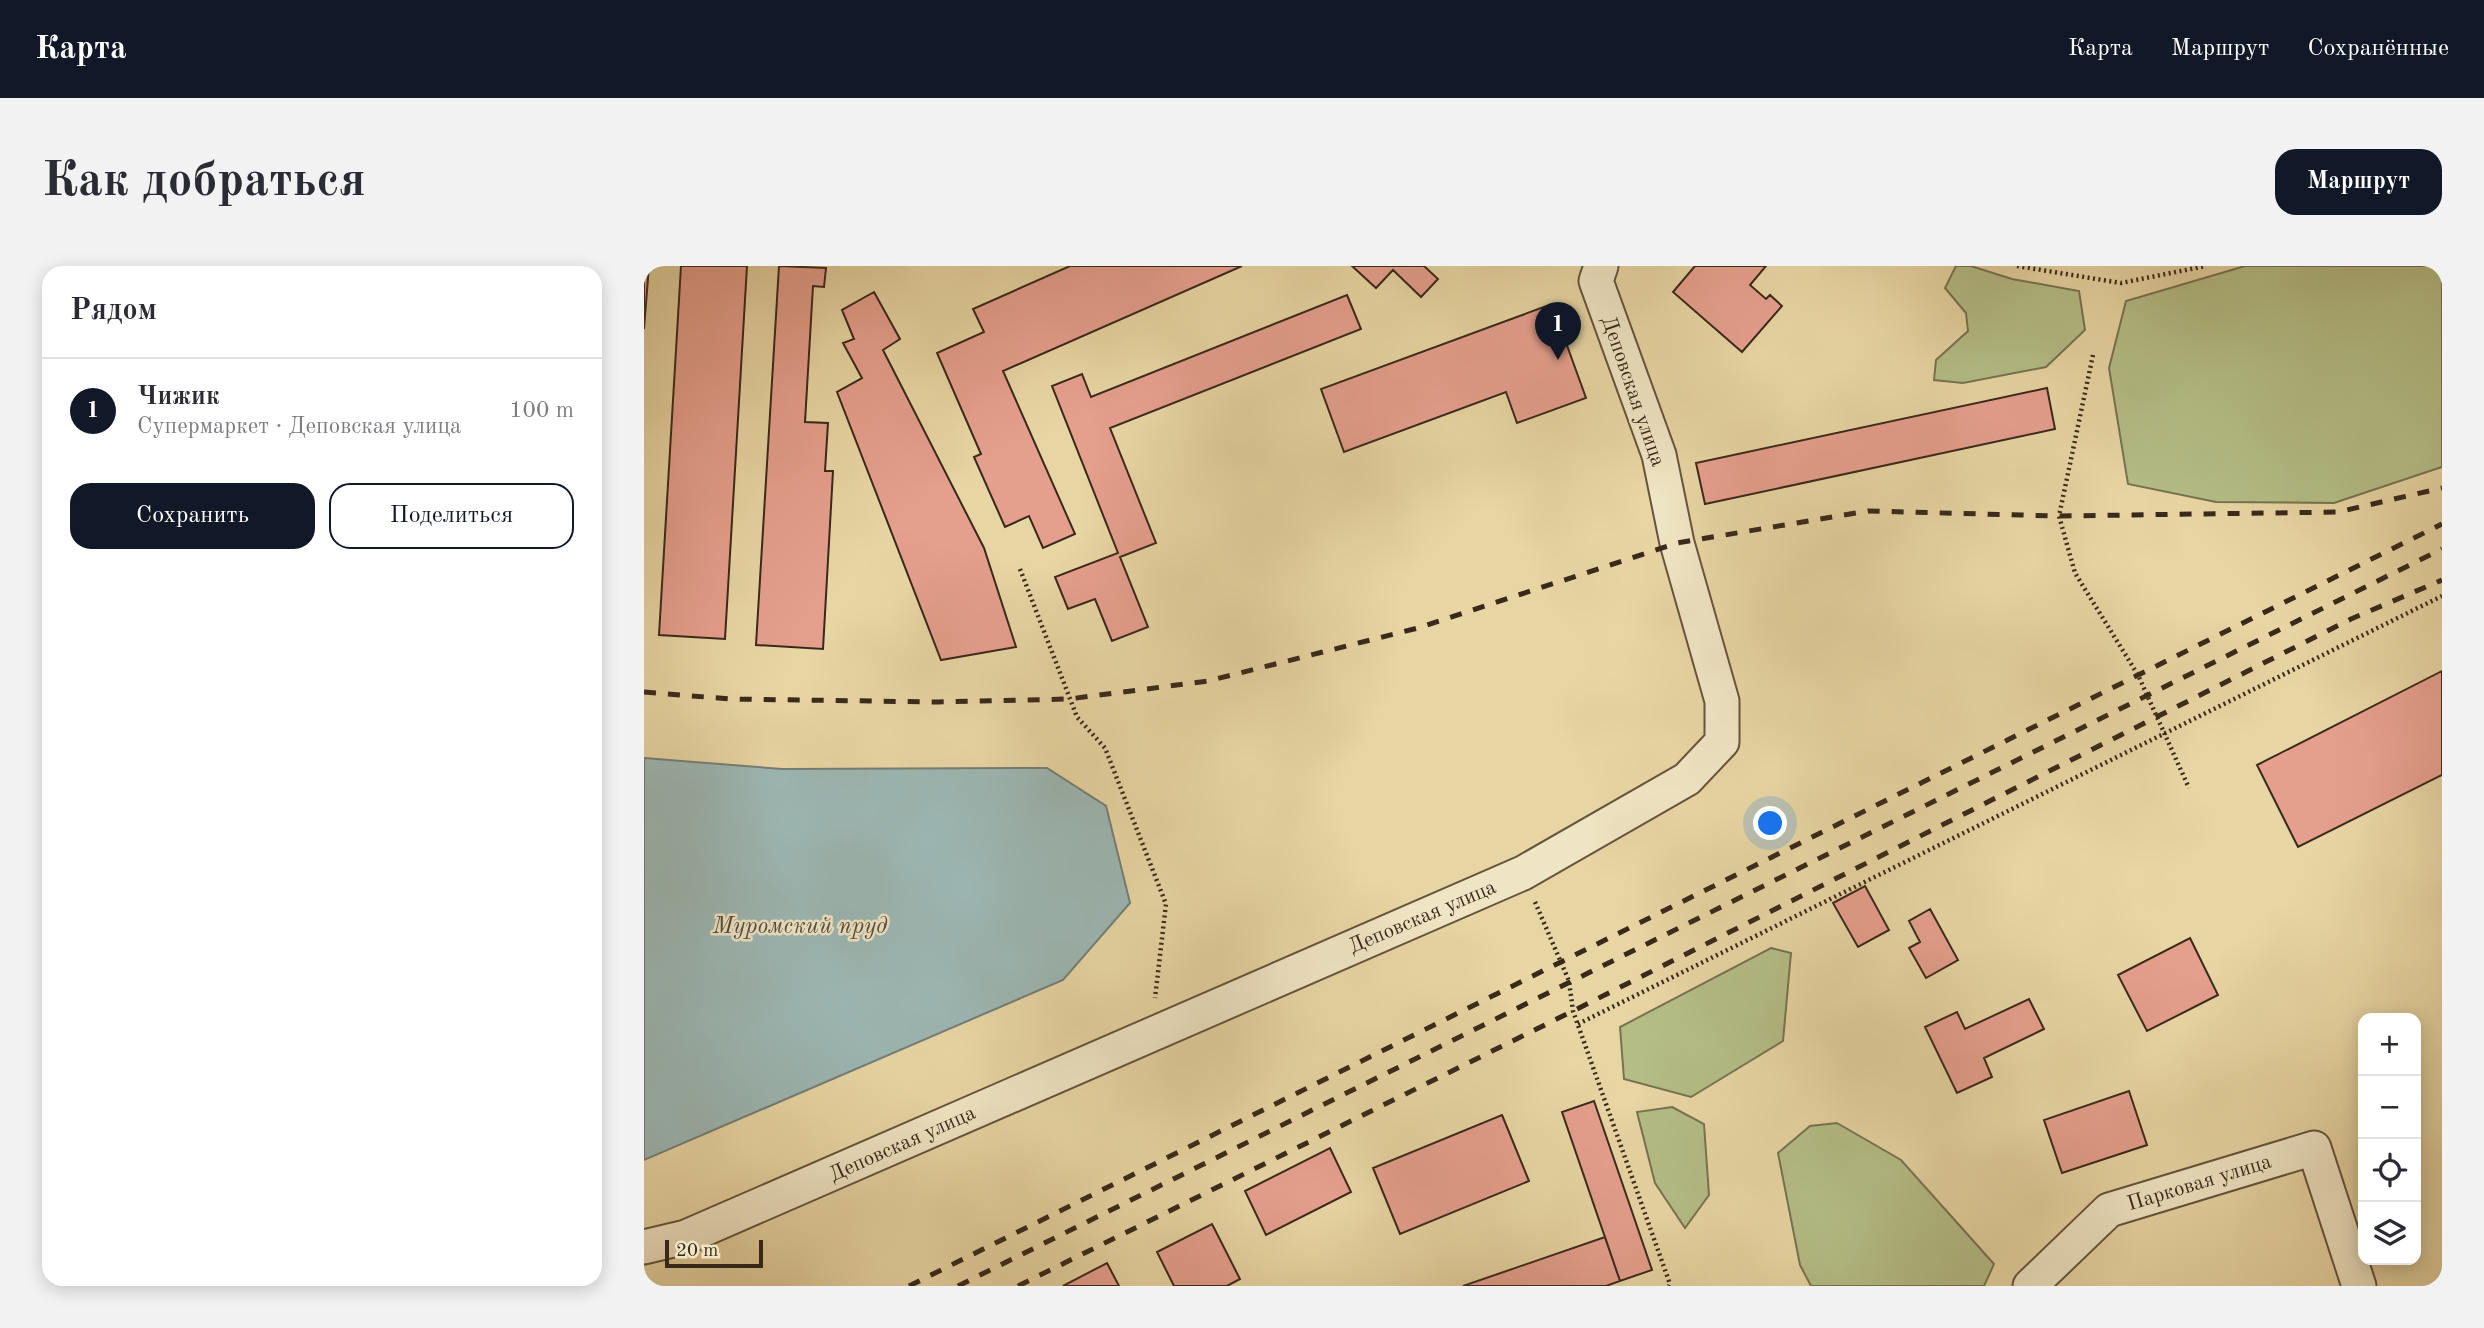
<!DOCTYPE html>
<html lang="ru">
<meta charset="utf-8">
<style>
:root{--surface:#fff;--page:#f2f2f3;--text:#2b2b33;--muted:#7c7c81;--line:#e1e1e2;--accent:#111827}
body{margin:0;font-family:"Old Standard TT",serif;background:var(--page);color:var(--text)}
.controls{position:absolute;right:21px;bottom:21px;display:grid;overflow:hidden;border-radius:14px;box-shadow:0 4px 18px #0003}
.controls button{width:63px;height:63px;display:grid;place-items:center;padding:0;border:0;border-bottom:2px solid var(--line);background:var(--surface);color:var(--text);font:35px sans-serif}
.scale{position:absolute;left:21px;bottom:18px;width:98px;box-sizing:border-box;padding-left:7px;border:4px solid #3a291b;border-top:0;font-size:19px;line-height:24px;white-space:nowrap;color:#3a291b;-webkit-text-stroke:5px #efe4c3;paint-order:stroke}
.you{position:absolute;left:1127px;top:558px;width:24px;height:24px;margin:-18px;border:5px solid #fff;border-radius:50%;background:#1a73e8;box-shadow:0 0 0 10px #1a73e833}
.badge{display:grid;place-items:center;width:46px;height:46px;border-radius:50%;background:var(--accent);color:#fff;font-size:23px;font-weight:700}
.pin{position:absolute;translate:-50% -58px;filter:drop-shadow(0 2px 4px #0008)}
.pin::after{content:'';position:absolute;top:37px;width:24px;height:21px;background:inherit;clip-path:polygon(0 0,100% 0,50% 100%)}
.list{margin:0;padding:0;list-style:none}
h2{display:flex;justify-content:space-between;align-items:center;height:91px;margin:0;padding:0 28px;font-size:30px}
h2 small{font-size:23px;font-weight:400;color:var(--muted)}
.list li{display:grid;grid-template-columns:46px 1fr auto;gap:21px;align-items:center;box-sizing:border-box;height:105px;padding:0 28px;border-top:2px solid var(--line)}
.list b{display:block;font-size:26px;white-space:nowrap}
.list p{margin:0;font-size:23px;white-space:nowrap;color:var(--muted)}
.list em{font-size:23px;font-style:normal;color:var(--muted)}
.actions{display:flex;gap:14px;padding:21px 28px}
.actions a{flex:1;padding:16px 0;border:2px solid var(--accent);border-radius:21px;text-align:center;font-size:24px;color:var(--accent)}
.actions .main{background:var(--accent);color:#fff}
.icon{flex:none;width:38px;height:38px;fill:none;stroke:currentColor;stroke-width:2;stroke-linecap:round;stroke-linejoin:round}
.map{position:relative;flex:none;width:1798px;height:1020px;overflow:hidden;border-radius:21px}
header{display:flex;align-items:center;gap:42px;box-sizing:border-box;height:98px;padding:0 35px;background:var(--accent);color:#fff}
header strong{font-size:33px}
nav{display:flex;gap:38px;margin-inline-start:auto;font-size:24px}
.intro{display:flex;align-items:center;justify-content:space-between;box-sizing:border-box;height:168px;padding:0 42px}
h1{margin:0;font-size:49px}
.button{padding:18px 32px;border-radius:21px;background:var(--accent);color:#fff;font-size:24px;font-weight:700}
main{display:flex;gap:42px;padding:0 42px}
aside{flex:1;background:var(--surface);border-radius:21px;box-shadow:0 4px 18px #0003}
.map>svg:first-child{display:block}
.green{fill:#b4bd86;stroke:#777350;stroke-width:2}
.water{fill:#9cb6b2;stroke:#757e76;stroke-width:2}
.building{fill:#e59f8d;stroke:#3a291b;stroke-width:2}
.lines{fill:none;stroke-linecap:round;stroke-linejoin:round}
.street-casing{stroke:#65543d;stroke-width:37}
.path{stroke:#3a291b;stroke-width:4.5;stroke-dasharray:2 3.5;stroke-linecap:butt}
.street{stroke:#efe4c3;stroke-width:33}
.rail{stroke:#3a291b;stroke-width:5;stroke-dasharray:12 12;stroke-linecap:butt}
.labels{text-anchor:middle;stroke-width:5;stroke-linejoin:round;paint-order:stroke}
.street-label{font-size:21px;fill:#3a291b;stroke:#efe4c3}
.water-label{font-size:23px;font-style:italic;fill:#524c41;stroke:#efe4c3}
</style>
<header>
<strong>Карта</strong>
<nav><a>Карта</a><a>Маршрут</a><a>Сохранённые</a></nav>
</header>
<div class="intro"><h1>Как добраться</h1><a class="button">Маршрут</a></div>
<main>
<aside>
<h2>Рядом<small></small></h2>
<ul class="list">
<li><span class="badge">1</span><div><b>Чижик</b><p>Супермаркет · Деповская улица</p></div><em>100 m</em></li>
</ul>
<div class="actions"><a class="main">Сохранить</a><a>Поделиться</a></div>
</aside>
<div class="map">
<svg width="1798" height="1020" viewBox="0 0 1798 1020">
<rect width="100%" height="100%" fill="#e7d5a3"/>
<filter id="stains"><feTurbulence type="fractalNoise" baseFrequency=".00286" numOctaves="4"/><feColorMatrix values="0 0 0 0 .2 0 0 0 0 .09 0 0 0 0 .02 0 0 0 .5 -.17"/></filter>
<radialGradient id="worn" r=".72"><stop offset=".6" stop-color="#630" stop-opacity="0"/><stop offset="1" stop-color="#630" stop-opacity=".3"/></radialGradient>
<path class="green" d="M1312,0H1327L1368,13L1435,25L1441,64L1402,101L1319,117L1290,114L1292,94L1324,65L1322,47L1301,22Z
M1601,0H1798V201L1690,237L1572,236L1484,218L1465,102L1482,35Z
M1127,682L1147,687L1139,775L1047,831L980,813L976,761Z
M1028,841L1060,858L1065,929L1041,962L1011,917L993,846Z
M1193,857L1257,894L1350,998L1340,1020H1167L1156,999L1134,887L1166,860Z"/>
<path class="water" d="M0,492L138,503L403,502L462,540L486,637L419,714L0,894Z"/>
<path class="building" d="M0,0H5L0,63Z
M37,0H103L81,373L15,369Z
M135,0L182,2L180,21L169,20L161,156L184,157L181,205H189L179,383L112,379Z
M426,0H598L359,105L431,268L399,282L385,250L361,261L330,191L337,188L293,87L340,66L329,43Z
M708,0H780L794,13L777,31L749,4L732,22Z
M1051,0H1122L1106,19L1122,33L1126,29L1138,40L1098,86L1029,26Z
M230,26L256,73L239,84L340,282L372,381L297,394L193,126L218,112L199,77L210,73L198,44Z
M703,29L717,63L466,162L512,277L476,291L504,361L468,375L451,333L424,343L411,311L474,287L408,120L438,108L447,131Z
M908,38L942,132L873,157L862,126L700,186L677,123Z
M1403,122L1411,163L1061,238L1052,197Z
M1798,405V509L1654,581L1613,499Z
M1221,620L1245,664L1214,681L1189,637Z
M1286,643L1314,694L1282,712L1265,682L1276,676L1265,655Z
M1546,672L1574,729L1503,765L1474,709Z
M1385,733L1400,763L1340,792L1348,811L1313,827L1281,761L1313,746L1321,763Z
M1485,825L1503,879L1418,907L1400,854Z
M950,835L1008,1004L976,1015L918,846Z
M858,849L885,915L756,968L729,902Z
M686,882L707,926L622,969L601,925Z
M568,958L596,1013L583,1020H530L513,986Z
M961,971L976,1015L962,1020H819Z
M463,997L475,1020H419Z"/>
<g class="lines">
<defs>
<path id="street" d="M0,981L42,971L879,607L1043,513L1078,476V435L1033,277L1015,189L952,15L957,0
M1386,1020L1465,944L1670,882L1715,1020"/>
</defs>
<use href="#street" class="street-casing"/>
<path class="path" d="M1373,0L1477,17L1562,0
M1449,89L1415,250L1431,307L1494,409L1545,522
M376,303L433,451L461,482L522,638L511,732
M891,636L925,715L929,745L1026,1018L1025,1020
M934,758L1798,330"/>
<use href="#street" class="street"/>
<path class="rail" d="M0,426L86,433L294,436L425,433L564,415L774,362L1033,277L1224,245L1415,250L1694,246L1798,222
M265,1020L1798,258
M314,1020L1798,283
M374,1020L929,745L1707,353L1798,314"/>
</g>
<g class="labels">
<g class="street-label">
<text transform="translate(990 125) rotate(71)" y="7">Деповская улица</text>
<text transform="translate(778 650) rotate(-23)" y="7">Деповская улица</text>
<text transform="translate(258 877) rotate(-24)" y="7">Деповская улица</text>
<text transform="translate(1555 916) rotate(-17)" y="7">Парковая улица</text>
</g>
<g class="water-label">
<text x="156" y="667">Муромский пруд</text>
</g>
</g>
<rect width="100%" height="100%" filter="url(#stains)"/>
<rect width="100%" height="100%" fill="url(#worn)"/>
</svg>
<div class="controls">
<button>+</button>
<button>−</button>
<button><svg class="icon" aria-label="locate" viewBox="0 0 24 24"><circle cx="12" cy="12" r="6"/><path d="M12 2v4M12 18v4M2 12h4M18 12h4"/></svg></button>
<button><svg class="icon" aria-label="layers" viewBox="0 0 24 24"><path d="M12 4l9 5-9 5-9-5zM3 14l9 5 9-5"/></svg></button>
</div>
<div class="scale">20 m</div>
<div class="you"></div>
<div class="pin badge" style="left:914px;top:94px">1</div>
</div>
</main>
